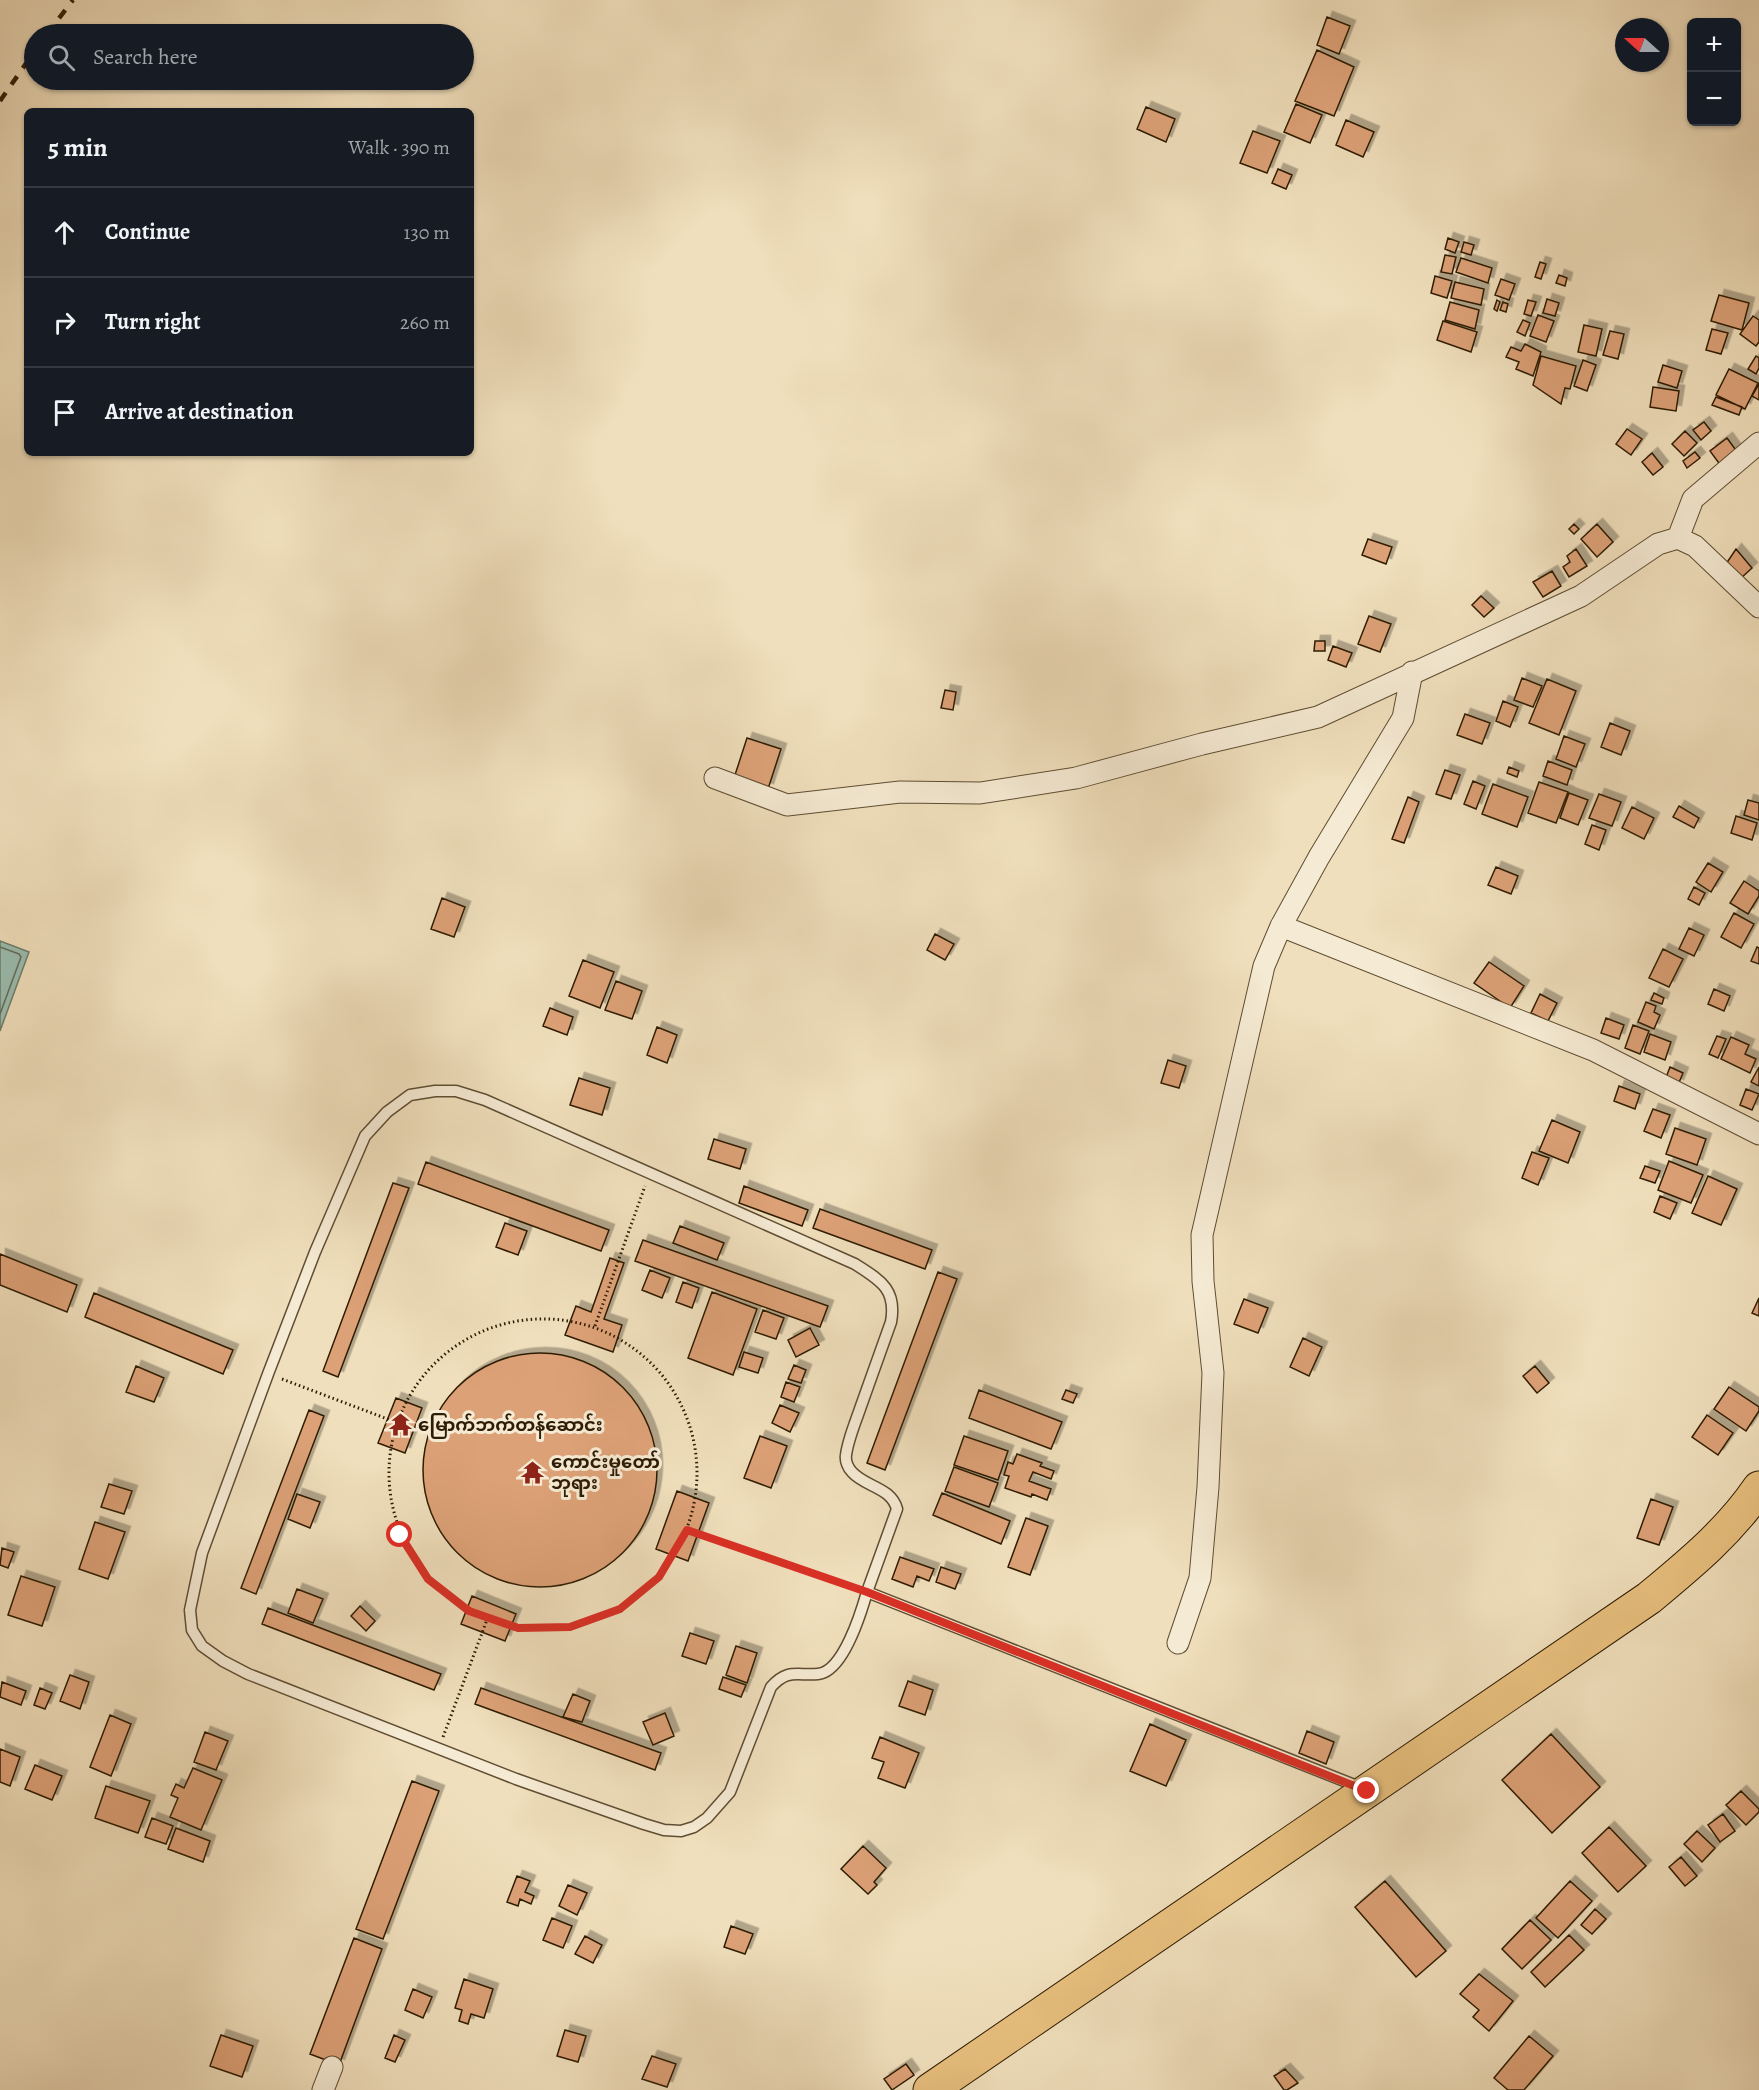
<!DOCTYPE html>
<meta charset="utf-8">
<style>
:root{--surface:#171b24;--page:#20242c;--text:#f1f3f6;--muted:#9ea1a6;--line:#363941}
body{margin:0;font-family:Alegreya,"Noto Sans Myanmar",serif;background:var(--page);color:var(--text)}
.controls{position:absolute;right:18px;top:18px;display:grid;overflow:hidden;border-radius:9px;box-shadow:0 2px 4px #0004}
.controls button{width:54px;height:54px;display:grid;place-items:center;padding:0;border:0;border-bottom:2px solid var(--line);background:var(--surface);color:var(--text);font:30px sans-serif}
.compass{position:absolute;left:1615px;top:18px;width:54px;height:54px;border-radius:50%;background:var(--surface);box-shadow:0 2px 4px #0004;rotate:291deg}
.stop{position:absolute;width:18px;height:18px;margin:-14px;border:4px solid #d93025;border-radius:50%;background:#fff}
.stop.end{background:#d93025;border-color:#fff;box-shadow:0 2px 6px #0008}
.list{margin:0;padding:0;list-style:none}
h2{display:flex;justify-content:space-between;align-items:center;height:78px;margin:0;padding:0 24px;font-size:26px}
h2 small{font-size:20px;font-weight:400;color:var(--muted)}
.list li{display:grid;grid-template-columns:39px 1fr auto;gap:18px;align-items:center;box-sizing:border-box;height:90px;padding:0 24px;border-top:2px solid var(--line)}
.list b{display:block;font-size:22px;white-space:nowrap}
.list em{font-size:20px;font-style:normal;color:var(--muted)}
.icon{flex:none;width:33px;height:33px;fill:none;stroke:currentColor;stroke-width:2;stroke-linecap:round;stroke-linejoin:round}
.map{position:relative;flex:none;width:1759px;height:2090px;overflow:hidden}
.search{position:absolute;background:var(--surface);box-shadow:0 2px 4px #0004;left:24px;top:24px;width:450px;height:66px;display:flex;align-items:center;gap:15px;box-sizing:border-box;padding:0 21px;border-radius:33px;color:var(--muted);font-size:22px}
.panel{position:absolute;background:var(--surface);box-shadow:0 2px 4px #0004;left:24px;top:108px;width:450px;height:348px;border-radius:9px}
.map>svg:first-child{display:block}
.water{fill:#9abdb0;stroke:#6f7d6b;stroke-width:1.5}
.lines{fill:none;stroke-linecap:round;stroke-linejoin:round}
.shore{stroke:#646c5a;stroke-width:1.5}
.building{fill:#dda177;stroke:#2f1c04;stroke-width:1.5;filter:url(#shadow)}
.lane-casing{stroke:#5f4d32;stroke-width:13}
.street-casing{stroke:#5f4d32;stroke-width:23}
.highway-casing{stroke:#2f1c04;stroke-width:35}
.path{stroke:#2f1c04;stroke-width:3;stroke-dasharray:1.5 3;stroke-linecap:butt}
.lane{stroke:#f5ead3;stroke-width:10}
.street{stroke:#f5ead3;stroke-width:21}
.highway{stroke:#e8c07e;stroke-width:33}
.rail{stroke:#2f1c04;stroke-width:4.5;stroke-dasharray:10 10;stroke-linecap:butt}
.route{stroke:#d93025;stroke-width:8}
.labels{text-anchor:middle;stroke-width:6;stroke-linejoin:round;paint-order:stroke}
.poi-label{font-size:18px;font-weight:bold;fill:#2f1c04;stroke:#f5ead3;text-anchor:start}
</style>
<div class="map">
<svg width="1759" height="2090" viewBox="0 0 1759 2090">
<defs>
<filter id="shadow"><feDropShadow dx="5.5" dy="-5.5" stdDeviation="0" flood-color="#0004"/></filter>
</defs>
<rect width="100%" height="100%" fill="#f0dfbc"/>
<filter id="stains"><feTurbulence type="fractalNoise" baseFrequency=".00333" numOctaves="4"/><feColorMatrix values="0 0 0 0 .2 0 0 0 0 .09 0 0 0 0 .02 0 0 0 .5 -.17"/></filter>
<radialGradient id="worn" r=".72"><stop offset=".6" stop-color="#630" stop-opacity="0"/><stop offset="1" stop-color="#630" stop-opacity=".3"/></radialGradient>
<path class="water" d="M0,941L29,952L0,1031Z"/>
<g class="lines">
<path class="shore" d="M0,947L19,954L21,957L0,1014"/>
</g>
<path class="building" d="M1327,17L1350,26L1339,54L1317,45Z
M1317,50L1354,67L1334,116L1295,101Z
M1296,104L1322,115L1310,143L1284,132Z
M1146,107L1175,119L1166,142L1137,129Z
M1346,120L1374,132L1363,157L1336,145Z
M1253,131L1280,141L1267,173L1240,163Z
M1278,169L1292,175L1286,189L1272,183Z
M1448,238L1459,242L1455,253L1445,249Z
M1464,242L1474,245L1471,255L1461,252Z
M1445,255L1456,257L1452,274L1441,272Z
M1461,258L1492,268L1488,283L1456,272Z
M1540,262L1546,264L1541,279L1535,277Z
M1559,275L1567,278L1565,286L1556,283Z
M1435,276L1452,281L1447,298L1431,293Z
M1501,279L1515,284L1509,300L1495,295Z
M1455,282L1484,289L1481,305L1451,298Z
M1719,295L1749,303L1742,330L1711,321Z
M1547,299L1559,303L1555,316L1543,313Z
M1497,300L1500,302L1497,311L1494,309Z
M1528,300L1536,302L1531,316L1524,314Z
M1450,302L1479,310L1475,329L1445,320Z
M1503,302L1508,304L1506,312L1500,310Z
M1538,315L1554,321L1546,342L1530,336Z
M1753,316L1759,320V342L1756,346L1740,334Z
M1523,320L1530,323L1525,336L1517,332Z
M1443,321L1477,332L1471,352L1437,340Z
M1584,325L1602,329L1596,356L1578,352Z
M1712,329L1728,333L1721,354L1706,350Z
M1610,331L1624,334L1618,359L1603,355Z
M1525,344L1541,352L1533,376L1516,369L1519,362L1506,357L1511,347L1521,351Z
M1541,356L1576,366L1570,389L1565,388L1561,404L1533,385Z
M1756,356L1759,358V368L1756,374L1748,369Z
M1583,360L1596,365L1587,391L1574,386Z
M1663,365L1682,371L1677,388L1658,382Z
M1729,369L1758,383L1745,409L1716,395Z
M1759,384V400L1752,396Z
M1653,387L1679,391L1676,411L1650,407Z
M1716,397L1742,407L1739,415L1712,405Z
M1704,422L1711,431L1701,440L1693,430Z
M1627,429L1642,439L1631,455L1616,444Z
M1685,431L1697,443L1684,456L1672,444Z
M1727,438L1738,453L1721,466L1710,451Z
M1695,452L1700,458L1687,468L1683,461Z
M1652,453L1663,467L1653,475L1642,462Z
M1574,524L1579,529L1574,534L1569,529Z
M1597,524L1613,542L1597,557L1581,539Z
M1368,539L1392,547L1386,564L1362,555Z
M1576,549L1587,566L1569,577L1563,567L1570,562L1567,556Z
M1736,549L1752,568L1740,579L1726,564Z
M1552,571L1561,586L1543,597L1533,582Z
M1481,596L1494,608L1484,617L1472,605Z
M1369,616L1391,624L1380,652L1358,644Z
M1315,641H1325V651H1314Z
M1333,646L1352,653L1346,667L1328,660Z
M1522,678L1542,686L1533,707L1514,700Z
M1547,679L1576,691L1559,735L1529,723Z
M945,690L956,692L953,710L941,708Z
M1503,701L1518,707L1510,727L1496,721Z
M1465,714L1490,723L1482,744L1457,735Z
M1610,723L1630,731L1621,755L1601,747Z
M1564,736L1585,744L1576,767L1556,759Z
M747,738L781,749L768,789L734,778Z
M1548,761L1572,770L1567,785L1543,776Z
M1509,767L1519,771L1517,777L1507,773Z
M1445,770L1460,775L1451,799L1436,794Z
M1473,781L1485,786L1476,809L1464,804Z
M1539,782L1568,792L1556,823L1528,813Z
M1493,784L1528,797L1517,827L1482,814Z
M1569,793L1588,800L1578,825L1560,818Z
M1599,794L1621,802L1612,826L1589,818Z
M1408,797L1419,802L1404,843L1392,839Z
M1748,800L1759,803V820L1744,815Z
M1679,806L1699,818L1694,828L1673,817Z
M1632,807L1654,818L1644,839L1622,828Z
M1736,816L1757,823L1752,840L1731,833Z
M1592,825L1606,830L1599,850L1585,844Z
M1708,863L1723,872L1711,892L1696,882Z
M1496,867L1518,876L1511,894L1488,885Z
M1744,881L1759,891V896L1748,914L1730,903Z
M1694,887L1705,893L1699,905L1688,899Z
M442,898L465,907L454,937L431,929Z
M1734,913L1754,924L1741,948L1721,937Z
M1689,928L1704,935L1694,956L1679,949Z
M935,934L954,944L945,960L927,950Z
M1757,947L1759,948V964L1751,961Z
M1663,949L1683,959L1669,987L1649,978Z
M583,960L614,972L600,1008L569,996Z
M1489,962L1524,986L1510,1008L1474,983Z
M616,981L642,991L632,1019L605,1010Z
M1714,989L1730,996L1724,1011L1708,1004Z
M1654,993L1664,998L1662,1004L1651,1000Z
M1540,994L1557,1003L1548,1021L1531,1013Z
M1646,1002L1656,1006L1654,1012L1660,1015L1654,1029L1638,1022Z
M550,1008L573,1017L567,1035L543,1026Z
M1606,1018L1624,1025L1619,1039L1601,1033Z
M1633,1025L1649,1031L1640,1054L1625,1048Z
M657,1027L677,1035L667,1063L647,1055Z
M1650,1034L1671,1042L1665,1060L1644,1052Z
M1717,1036L1726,1039L1718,1058L1709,1054Z
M1731,1037L1749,1045L1745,1054L1756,1059L1750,1073L1721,1059Z
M1168,1060L1186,1066L1179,1088L1161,1083Z
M1670,1067L1683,1073L1678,1085L1665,1080Z
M1759,1067V1086L1751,1082Z
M579,1078L610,1088L602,1115L570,1105Z
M1619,1086L1640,1094L1635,1109L1614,1101Z
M1746,1089L1759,1094L1752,1110L1740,1105Z
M1653,1109L1670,1115L1661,1138L1644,1131Z
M1552,1120L1580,1132L1568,1163L1539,1151Z
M1675,1128L1706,1139L1697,1165L1666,1154Z
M714,1139L746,1149L740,1169L708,1159Z
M1532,1152L1549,1158L1538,1185L1522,1178Z
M1669,1161L1703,1175L1691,1203L1658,1190Z
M426,1162L609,1230L601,1251L418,1184Z
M1645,1166L1660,1171L1655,1183L1640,1178Z
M1708,1176L1737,1189L1721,1225L1692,1213Z
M393,1183L409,1188L338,1377L323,1371Z
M744,1186L808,1210L802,1226L739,1203Z
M1660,1196L1677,1203L1670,1219L1654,1212Z
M820,1209L932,1250L925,1269L813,1228Z
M505,1223L527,1231L518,1255L496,1247Z
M680,1226L724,1243L717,1260L673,1243Z
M643,1240L828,1306L820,1327L635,1261Z
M0,1254L77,1285L67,1312L0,1285Z
M610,1258L624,1263L604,1319L622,1325L613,1352L565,1335L576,1306L591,1312Z
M650,1270L670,1278L662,1298L642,1290Z
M938,1272L957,1279L885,1470L867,1463Z
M683,1282L699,1288L692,1308L676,1302Z
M712,1292L757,1309L733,1375L688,1358Z
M94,1293L233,1350L223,1374L85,1317Z
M1759,1298V1316L1752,1313Z
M1244,1299L1268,1308L1258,1333L1234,1324Z
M763,1310L784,1318L776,1339L755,1332Z
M810,1328L819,1345L796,1357L788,1340Z
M1303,1338L1322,1347L1309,1376L1290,1367Z
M744,1352L763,1358L758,1373L739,1367Z
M423 1470a117 117 0 1 1 234 0a117 117 0 1 1-234 0Z
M794,1365L806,1370L801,1383L788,1379Z
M136,1366L164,1378L154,1402L126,1392Z
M1535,1366L1549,1383L1537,1393L1523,1376Z
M786,1382L800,1387L794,1402L781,1397Z
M1729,1387L1759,1407V1411L1746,1431L1714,1409Z
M979,1390L1062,1422L1051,1449L969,1418Z
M1066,1390L1077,1394L1073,1403L1062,1399Z
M396,1398L422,1408L405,1453L378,1443Z
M780,1405L799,1413L790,1432L772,1423Z
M309,1410L324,1416L256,1594L241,1588Z
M1707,1415L1733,1433L1718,1455L1692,1437Z
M760,1436L787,1446L771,1488L744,1478Z
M964,1436L1008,1451L998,1480L954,1465Z
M1017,1454L1042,1463L1040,1466L1054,1471L1051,1479L1033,1472L1029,1481L1051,1489L1047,1500L1032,1494L1031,1497L1005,1488L1009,1476L1004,1475L1008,1462L1013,1464Z
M954,1467L998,1483L989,1507L945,1491Z
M109,1484L132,1491L124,1514L101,1507Z
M677,1491L709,1503L688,1561L656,1549Z
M942,1493L1010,1521L1001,1544L933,1515Z
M297,1494L320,1502L310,1528L288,1519Z
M1651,1499L1673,1507L1659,1545L1637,1538Z
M1026,1518L1048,1526L1030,1575L1008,1567Z
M95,1522L125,1532L108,1579L79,1569Z
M2,1548L14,1552L8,1568L0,1565Z
M900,1557L934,1569L929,1581L917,1576L913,1587L892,1579Z
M941,1567L961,1574L955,1589L936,1582Z
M21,1576L55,1587L42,1626L8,1615Z
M297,1589L323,1599L313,1623L288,1613Z
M472,1596L516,1614L505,1641L461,1624Z
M360,1606L375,1621L366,1631L351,1616Z
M268,1608L441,1674L434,1690L262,1624Z
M690,1633L714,1641L706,1664L682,1656Z
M736,1646L757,1653L747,1683L726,1675Z
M70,1675L89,1682L80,1709L60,1701Z
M723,1677L746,1685L741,1697L719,1689Z
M908,1681L933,1690L925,1715L899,1706Z
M2,1682L26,1691L21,1705L0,1697Z
M40,1688L52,1693L45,1709L34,1705Z
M481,1688L661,1753L655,1770L475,1704Z
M573,1694L590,1701L582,1722L563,1717Z
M665,1713L674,1736L653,1745L643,1722Z
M110,1715L131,1724L111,1776L90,1767Z
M1150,1724L1186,1740L1166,1786L1130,1771Z
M1307,1731L1334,1742L1326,1764L1299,1753Z
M205,1732L228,1741L216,1770L194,1762Z
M1551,1734L1600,1787L1552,1833L1502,1780Z
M880,1737L919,1753L905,1788L878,1778L884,1762L872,1758Z
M0,1749L20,1757L10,1786L0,1782Z
M35,1765L62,1776L52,1800L25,1789Z
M193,1768L222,1780L201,1830L170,1817L178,1798L171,1795L176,1784L184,1788Z
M412,1781L439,1791L383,1939L356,1929Z
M106,1786L150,1801L138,1833L95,1818Z
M1741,1791L1759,1809V1812L1746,1825L1726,1805Z
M1723,1814L1735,1831L1720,1842L1708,1825Z
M152,1818L173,1826L166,1844L145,1837Z
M1609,1827L1646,1866L1618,1892L1582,1853Z
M176,1828L210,1841L203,1862L168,1849Z
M1697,1831L1715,1848L1702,1862L1684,1844Z
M863,1846L886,1868L874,1882L877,1885L868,1894L841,1869Z
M1681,1857L1697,1876L1685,1886L1669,1867Z
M517,1876L530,1881L525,1892L534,1896L531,1904L520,1899L518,1906L507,1902Z
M1385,1881L1446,1951L1416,1977L1355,1907Z
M1570,1881L1592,1901L1558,1938L1536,1918Z
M568,1885L587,1893L577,1915L559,1906Z
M1595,1909L1606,1919L1592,1934L1581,1925Z
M552,1918L572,1926L563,1948L543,1940Z
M1530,1920L1551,1940L1522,1969L1502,1949Z
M731,1926L753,1934L745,1954L724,1947Z
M1569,1935L1584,1950L1545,1987L1531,1972Z
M585,1936L602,1945L593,1963L575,1954Z
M354,1938L382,1949L339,2065L310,2054Z
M1479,1974L1513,2001L1489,2031L1473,2017L1479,2010L1460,1994Z
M464,1979L493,1989L484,2018L471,2014L468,2024L459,2021L462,2010L455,2008Z
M413,1989L432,1997L423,2018L405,2010Z
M565,2030L586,2036L578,2062L557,2056Z
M221,2035L253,2046L242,2077L210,2066Z
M394,2035L405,2040L395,2062L385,2058Z
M1529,2036L1553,2056L1524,2090H1508L1494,2078Z
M652,2056L676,2064L667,2087L642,2079Z
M906,2064L914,2075L892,2090L884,2079Z
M1285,2069L1298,2083L1287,2090H1284L1274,2076Z"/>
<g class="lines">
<defs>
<path id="lane" d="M867,1592C861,1613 843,1672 818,1674C797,1676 788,1668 771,1687L730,1792L707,1818L694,1827L681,1831L664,1830L644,1824L516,1779L248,1674L223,1661L202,1646L192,1630L190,1610L202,1553L268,1374L315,1252L365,1136L387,1112L410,1095L435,1091H456L485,1100L855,1264C880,1280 897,1289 891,1322C881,1350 871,1378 861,1406C856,1421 848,1439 846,1455C845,1461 848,1468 852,1472C865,1487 891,1487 897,1509L867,1592L1362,1788"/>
<path id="street" d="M1678,538L1693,499L1759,443
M715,778L787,805L900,792L980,793L1076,778L1202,744L1318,717L1581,596L1658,544L1678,538L1695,546L1759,607
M1281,926L1593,1050L1759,1134
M1178,1643L1200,1578L1208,1487L1213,1373L1203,1281L1202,1235L1264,966L1281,926L1319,857L1403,718L1412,672
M323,2090L332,2067"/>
<path id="highway" d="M930,2090L1649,1598C1690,1564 1729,1532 1759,1488"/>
</defs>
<use href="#lane" class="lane-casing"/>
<use href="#street" class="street-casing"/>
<use href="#highway" class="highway-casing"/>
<path class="path" d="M389 1473a154 154 0 1 1 308 0a154 154 0 1 1-308 0Z
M595,1326L645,1186
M282,1379L398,1423
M687,1530L855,1589
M443,1737L488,1617"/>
<use href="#lane" class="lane"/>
<use href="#street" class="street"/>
<use href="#highway" class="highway"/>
<path class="rail" d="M47,34L73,0
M0,101L34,52"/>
</g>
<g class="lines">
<path class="route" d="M400,1535L428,1579L469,1611L518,1628L570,1627L620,1609L659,1577L687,1530L867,1592L1367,1791"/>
</g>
<defs>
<symbol id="temple-bare" viewBox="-9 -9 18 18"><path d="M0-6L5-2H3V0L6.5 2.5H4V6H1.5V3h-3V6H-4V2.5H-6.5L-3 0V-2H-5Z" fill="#8f2418" stroke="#f5ead3" stroke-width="2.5" paint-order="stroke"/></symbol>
</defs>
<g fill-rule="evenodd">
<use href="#temple-bare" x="384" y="1408" width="33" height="33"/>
<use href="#temple-bare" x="516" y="1456" width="33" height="33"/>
</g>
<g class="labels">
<g class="poi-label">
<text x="418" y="1431">မြောက်ဘက်တန်ဆောင်း</text>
<text x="551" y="1468">ကောင်းမှုတော်<tspan x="551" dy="21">ဘုရား</tspan></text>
</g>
</g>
<rect width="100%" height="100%" filter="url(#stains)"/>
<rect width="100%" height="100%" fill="url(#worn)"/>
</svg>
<div class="controls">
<button>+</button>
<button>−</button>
</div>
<svg class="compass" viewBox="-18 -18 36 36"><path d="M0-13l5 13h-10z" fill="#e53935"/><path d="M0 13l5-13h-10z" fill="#9ea1a6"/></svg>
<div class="stop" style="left:400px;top:1535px"></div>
<div class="stop end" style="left:1367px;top:1791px"></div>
<div class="search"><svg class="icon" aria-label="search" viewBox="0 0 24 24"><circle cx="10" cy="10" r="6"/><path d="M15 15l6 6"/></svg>Search here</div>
<section class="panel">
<h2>5 min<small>Walk · 390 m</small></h2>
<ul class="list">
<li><svg class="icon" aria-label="ahead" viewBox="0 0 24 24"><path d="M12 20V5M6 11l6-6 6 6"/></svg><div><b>Continue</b></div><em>130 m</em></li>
<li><svg class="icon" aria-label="right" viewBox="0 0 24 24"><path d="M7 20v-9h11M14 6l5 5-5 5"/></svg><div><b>Turn right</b></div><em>260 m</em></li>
<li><svg class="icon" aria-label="arrive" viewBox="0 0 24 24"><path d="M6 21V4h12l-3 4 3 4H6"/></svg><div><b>Arrive at destination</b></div></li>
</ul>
</section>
</div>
